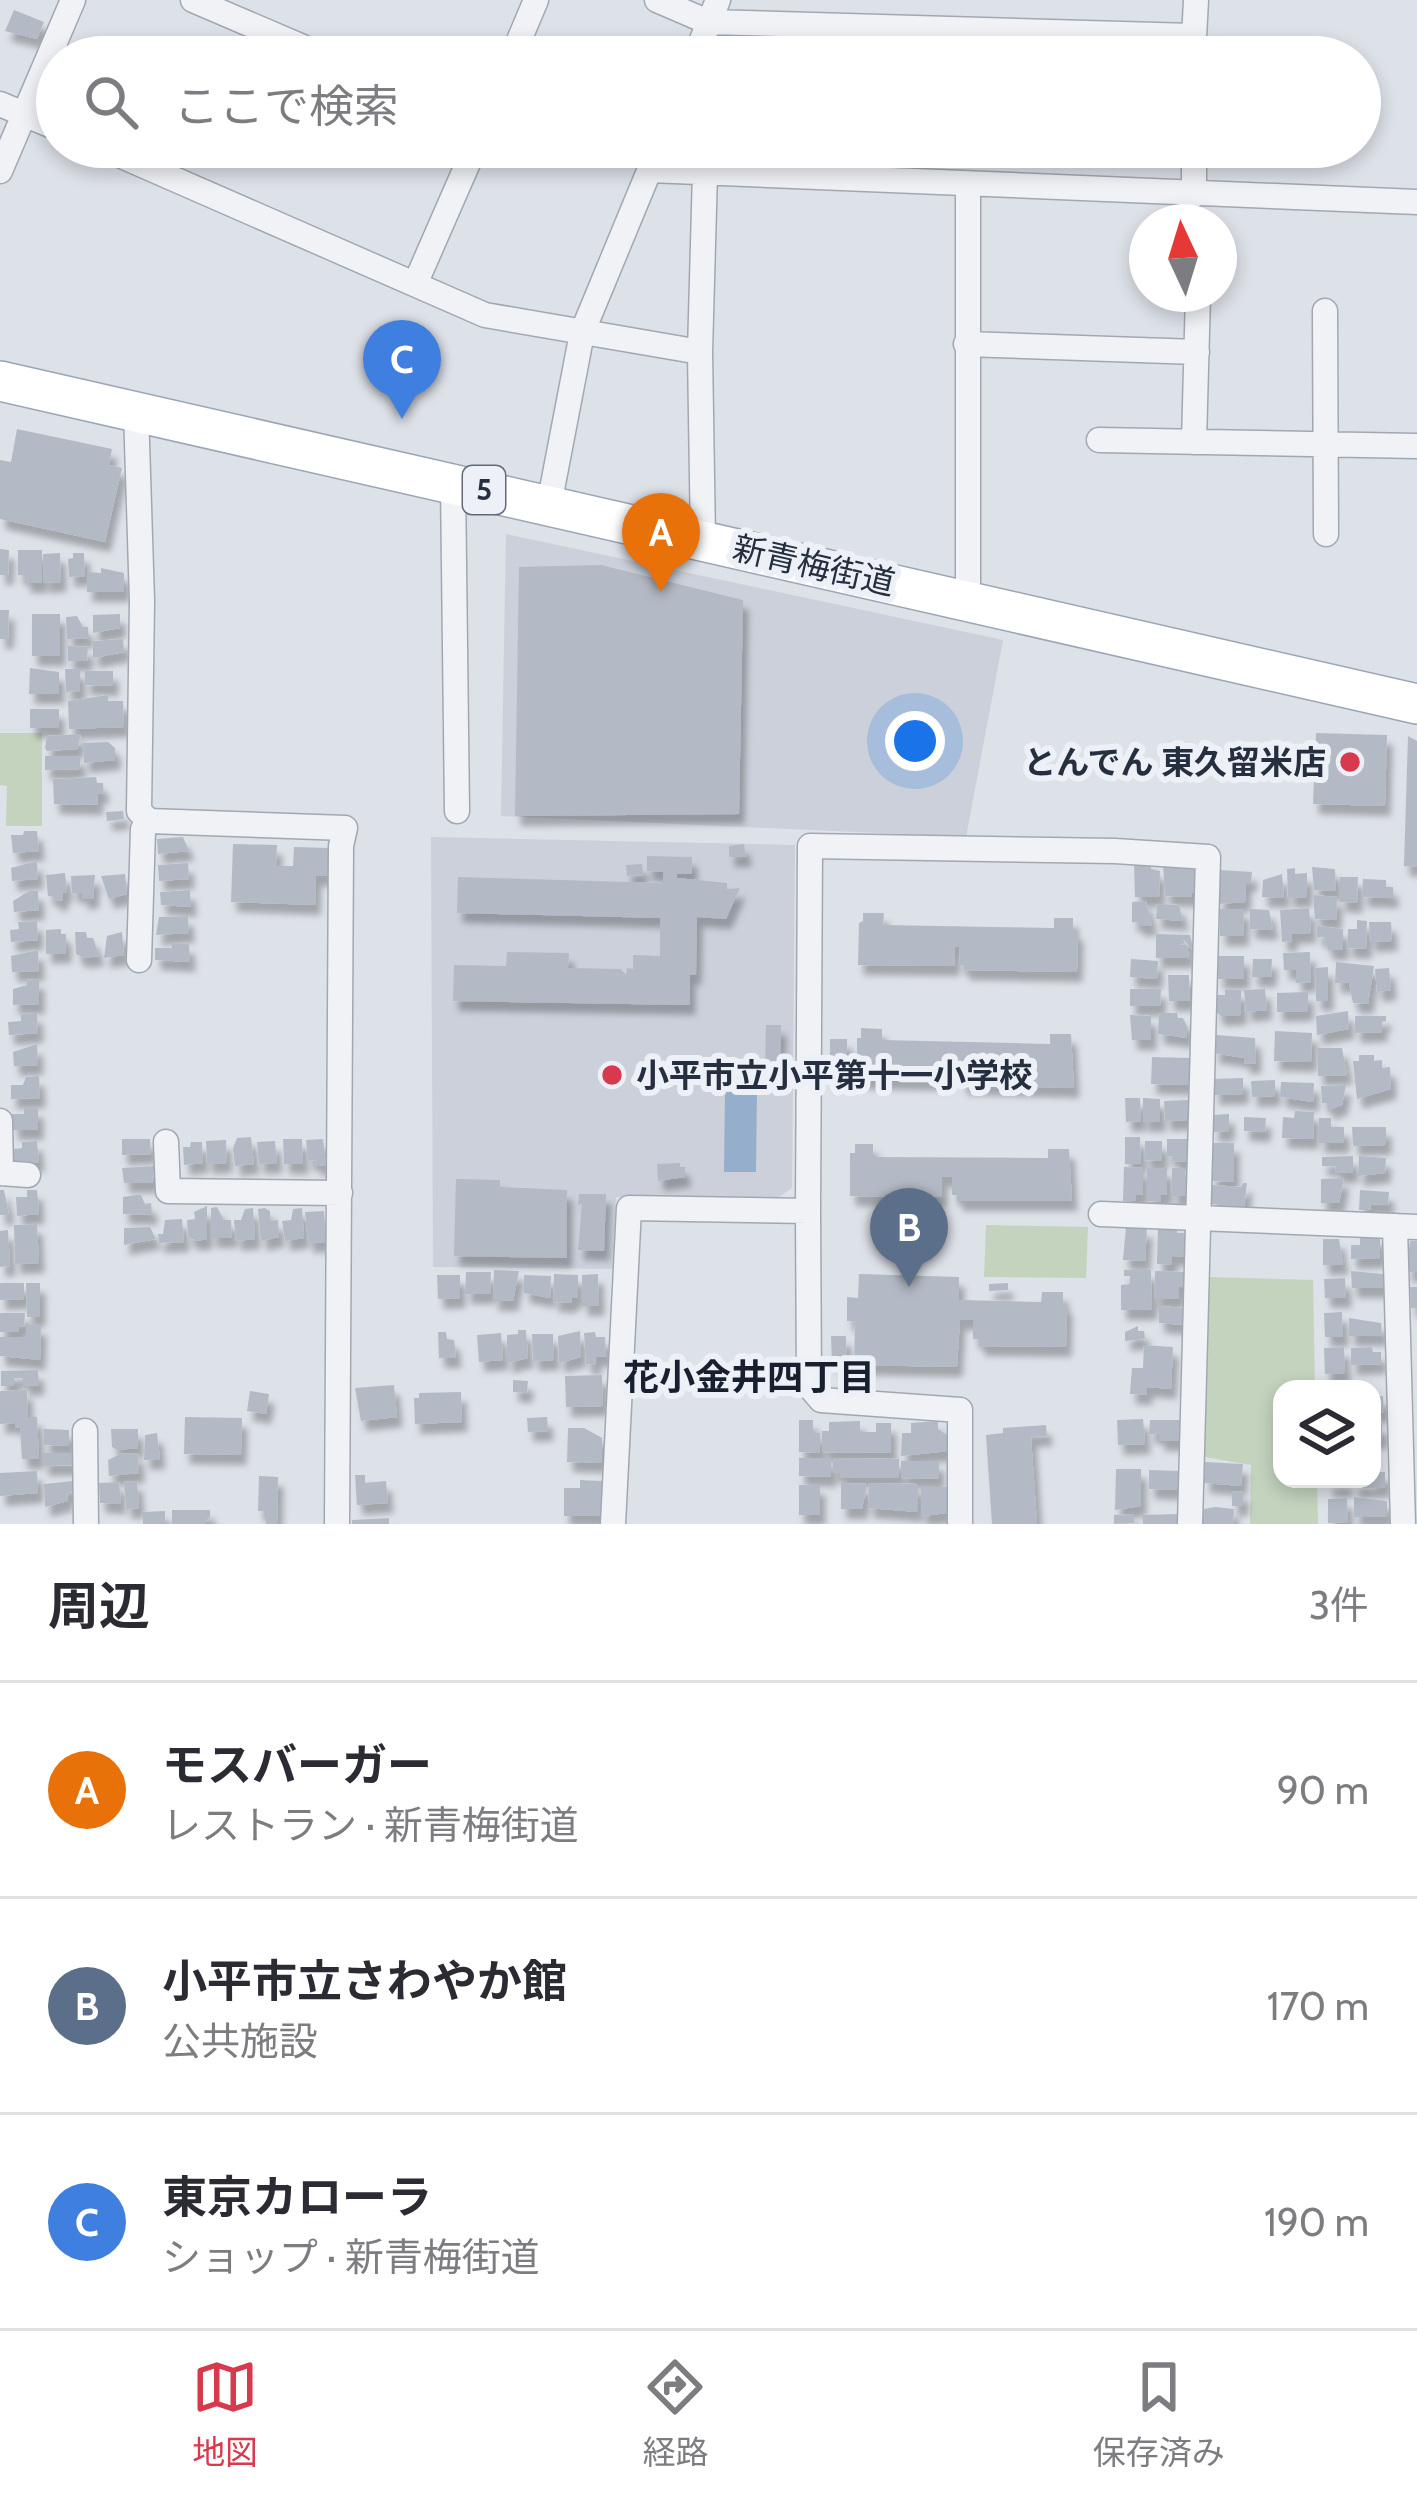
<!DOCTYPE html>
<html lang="ja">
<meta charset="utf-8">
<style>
:root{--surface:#fff;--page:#f2f2f3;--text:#2b2b33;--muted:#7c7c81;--line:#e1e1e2;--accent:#d7394d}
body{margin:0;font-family:Cabin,"Noto Sans JP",sans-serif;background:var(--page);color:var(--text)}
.controls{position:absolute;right:36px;bottom:36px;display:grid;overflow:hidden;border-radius:24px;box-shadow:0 6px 18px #0003}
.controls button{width:108px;height:108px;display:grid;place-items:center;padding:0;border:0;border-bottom:3px solid var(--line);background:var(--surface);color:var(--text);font:60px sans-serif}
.compass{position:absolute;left:1129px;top:204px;width:108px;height:108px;border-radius:50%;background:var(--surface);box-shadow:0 6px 18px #0003;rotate:356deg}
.you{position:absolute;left:915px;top:741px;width:42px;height:42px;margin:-30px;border:9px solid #fff;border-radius:50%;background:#1a73e8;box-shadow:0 0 0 18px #1a73e833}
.badge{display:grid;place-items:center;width:78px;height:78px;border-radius:50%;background:var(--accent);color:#fff;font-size:39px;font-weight:700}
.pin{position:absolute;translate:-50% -99px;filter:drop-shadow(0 3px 6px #0008)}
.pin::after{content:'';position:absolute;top:63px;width:42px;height:36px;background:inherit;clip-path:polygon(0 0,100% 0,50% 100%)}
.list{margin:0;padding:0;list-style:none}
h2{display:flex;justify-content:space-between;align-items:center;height:156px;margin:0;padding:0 48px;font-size:51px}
h2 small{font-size:39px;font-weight:400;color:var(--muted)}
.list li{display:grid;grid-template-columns:78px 1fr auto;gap:36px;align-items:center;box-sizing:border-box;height:216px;padding:0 48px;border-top:3px solid var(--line)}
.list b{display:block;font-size:45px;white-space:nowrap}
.list p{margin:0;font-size:39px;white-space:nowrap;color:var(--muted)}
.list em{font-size:39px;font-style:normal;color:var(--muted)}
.icon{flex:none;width:66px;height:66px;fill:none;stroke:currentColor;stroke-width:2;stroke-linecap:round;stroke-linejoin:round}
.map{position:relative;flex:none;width:1417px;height:1524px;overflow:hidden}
.search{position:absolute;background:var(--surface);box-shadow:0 6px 18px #0003;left:36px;right:36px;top:36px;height:132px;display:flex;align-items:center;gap:30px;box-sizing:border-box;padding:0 42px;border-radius:66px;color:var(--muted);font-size:45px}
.sheet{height:804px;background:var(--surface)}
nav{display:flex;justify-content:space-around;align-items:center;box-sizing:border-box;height:168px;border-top:3px solid var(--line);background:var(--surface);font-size:33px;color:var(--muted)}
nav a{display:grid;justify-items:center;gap:6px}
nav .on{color:var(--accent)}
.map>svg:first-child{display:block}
.built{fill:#cbd0da}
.green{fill:#c3d3be}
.water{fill:#95aecb}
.building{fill:#b4bac5;filter:url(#shadow)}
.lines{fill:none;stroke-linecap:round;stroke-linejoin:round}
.minor-casing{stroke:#a2a8b2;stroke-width:27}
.primary-casing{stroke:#9ca5b5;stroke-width:42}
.minor{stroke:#f0f2f6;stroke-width:24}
.primary{stroke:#fff;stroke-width:39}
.poi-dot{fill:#d7394d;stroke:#edf0f6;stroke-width:4.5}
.labels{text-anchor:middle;stroke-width:12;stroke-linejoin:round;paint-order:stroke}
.shield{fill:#edf0f6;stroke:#626977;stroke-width:3}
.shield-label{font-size:30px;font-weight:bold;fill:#262f40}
.street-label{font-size:33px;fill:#262f40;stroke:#edf0f6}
.poi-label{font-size:33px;font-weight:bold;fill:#262f40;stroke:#edf0f6;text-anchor:end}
.neighbourhood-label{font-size:36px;font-weight:bold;fill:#182030;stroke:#edf0f6}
</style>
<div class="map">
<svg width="1417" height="1524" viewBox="0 0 1417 1524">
<defs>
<filter id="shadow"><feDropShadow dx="5.5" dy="10" stdDeviation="3" flood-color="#0004"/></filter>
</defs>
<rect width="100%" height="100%" fill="#dde1e8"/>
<path class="built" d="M506,534L1003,640L966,837L501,816Z
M431,837L795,845L792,1188L779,1197H616L613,1269L433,1267Z"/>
<path class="green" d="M0,733H42V826H6L7,786L0,785Z
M986,1225L1088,1227L1086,1278L984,1277Z
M1207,1277L1313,1280L1315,1389H1282V1479H1317L1318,1524H1250L1251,1465L1199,1456Z"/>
<path class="water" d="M725,1092H757L756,1172H724Z"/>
<path class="building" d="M14,10L44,22L37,39L5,31Z
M17,429L112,449L109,465L122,468L105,542L0,519V460L11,462Z
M0,549L9,550L8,575H0Z
M18,550H42V583H25V575H18Z
M60,553L61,582L44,583L43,554Z
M73,553H84L85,576L69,577L68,559L73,558Z
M601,565L743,600L739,814L515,816L519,567Z
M101,568L124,573V592H87V572L101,573Z
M0,610H9L8,639H0Z
M32,614H60V656H32Z
M120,614V628L93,633V615Z
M77,616L83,627H88V638L67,639L66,617Z
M123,639L124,652L93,658V641Z
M68,646L88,647L87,661H68Z
M30,668L59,672V694H29Z
M65,669H80V691L66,692Z
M85,671H113V686L85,685Z
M108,695V701H123L124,727L69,729L68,701Z
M30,709H59V728H30Z
M1316,733L1387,735L1385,806L1313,804Z
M81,734L77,749L47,751L45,748L47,736Z
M1408,736L1417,741V867L1404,866Z
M108,742L115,748V760L84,763L83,743Z
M45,756H80V769L45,770Z
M96,777L97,783H103V794H97L98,805L54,804L53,779Z
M123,811L124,819L107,821L106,812Z
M24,831H37L39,851L13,853L11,835H23Z
M183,837L189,851L158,854L157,839Z
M233,844L277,845L276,866H293L294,847L330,848L329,876H316L315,905L231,902Z
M744,844L746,857H729V846Z
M647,856L692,857V874H677V878L727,883V889L740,888L726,919L697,917L696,975H690V1005L453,1001L454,965L506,966L507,952L569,953L568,968L621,969L626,975L627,968L633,969V955L660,956V918L457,913L458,877L663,883V872L647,871Z
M37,861L38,879L12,881L11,868Z
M1134,862H1151V869L1160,871L1159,897H1135Z
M188,863L189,879L159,881L158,865Z
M642,864L643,875L627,876L626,865Z
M1163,864L1199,868L1197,893H1192V897L1165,896Z
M1312,867L1335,869L1336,891L1314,890Z
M1295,868V874L1307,873V897L1288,898L1287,869Z
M1220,870L1252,872L1251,882H1246L1245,902L1218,904Z
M65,873L67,892L63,893V900L55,901L54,896H48L46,875Z
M125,874L127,894L109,899L101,876Z
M1282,874L1284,898L1262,897L1263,880Z
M95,875L93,899H82V893H72L71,876Z
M1340,877H1358L1357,903L1340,902Z
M1363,879L1386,880V887H1393V898L1362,897Z
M190,890L191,907L161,905L160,892Z
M29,891H38L39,910L14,912L13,901Z
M1313,895L1337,897L1336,920L1315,919Z
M1146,901L1152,926H1138V922H1132V902Z
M1157,904L1179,905L1183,921L1156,919Z
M1309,908L1311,933L1292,934V941L1282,942L1280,910Z
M1220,909H1244L1243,936H1220Z
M1250,909L1269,910L1273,930L1250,929Z
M863,913H884L883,925L1054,928V918H1073V931H1078L1077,972L964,970V965H959L960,947H955L954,966L858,965L859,923L863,921Z
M188,916L189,933L156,935L159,917Z
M1357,920L1367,921L1366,949L1347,948L1348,929H1357Z
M37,921L38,940L11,942L10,930L19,929L18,922Z
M1369,922H1391L1392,941L1370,942Z
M1317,926L1343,929V950H1328L1324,937H1317Z
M61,929V934H66V953L46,954V930Z
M75,932H86L87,938H93L99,956L84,958L76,954Z
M122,932L124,955L104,958L107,936Z
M1156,934L1190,935L1194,951L1183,939L1185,943L1180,945H1187L1189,958H1156Z
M171,944H189L190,962L155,960V948H172Z
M38,950L39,971L12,972L11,956Z
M1310,952L1311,982L1296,983V970H1284L1283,953Z
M1218,956H1244V979H1218Z
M1131,959L1158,961L1157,979L1130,977Z
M1253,959H1272L1271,977H1252Z
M1336,962L1374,966L1368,1004L1353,1003L1349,983H1335Z
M1328,967V1001H1316L1315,968Z
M1389,968L1391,990L1377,992L1375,969Z
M1168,975H1189L1190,1001H1169Z
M39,979V1004L13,1005V989L27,985V980Z
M1130,989H1161L1160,1006H1130Z
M1265,989L1267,1010L1246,1012L1244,990Z
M1225,990H1241V1015L1221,1016L1216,1012L1217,995H1225Z
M1308,992V1011L1277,1012V993Z
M1348,1011L1349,1029L1317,1035L1316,1016Z
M37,1013L38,1033L9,1035L8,1022L21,1021V1014Z
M1159,1013H1177L1178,1018H1183L1187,1026V1038L1158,1034Z
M1130,1015L1151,1016V1040H1132Z
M1355,1016H1386V1021L1382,1022V1032L1355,1033Z
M766,1025H781L780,1068H765Z
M861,1028L882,1029V1040L1050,1044V1034H1071L1074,1088L962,1085L959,1060H948V1081L857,1079V1038H861Z
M1275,1031L1312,1033L1311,1062L1274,1061Z
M1216,1035L1255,1038L1256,1063L1245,1064L1244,1058L1213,1053Z
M830,1039H847V1078L830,1079Z
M37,1044L38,1065L14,1066L13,1052Z
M1317,1048H1342L1347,1075L1318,1076Z
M1359,1055H1374V1061L1382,1060V1068L1390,1067L1391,1089L1357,1099L1353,1061H1359Z
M1152,1057L1191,1058L1190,1085L1151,1084Z
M39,1076L40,1098L11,1099V1085H23L26,1077Z
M1243,1078V1094L1214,1095L1213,1079Z
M1275,1080V1096L1252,1097L1251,1081Z
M1281,1082L1314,1083L1313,1102L1280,1097Z
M1346,1085L1342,1105L1328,1110V1103H1322L1321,1086Z
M1125,1098H1140L1141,1121L1126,1122Z
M1143,1098L1160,1099V1122H1143Z
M1188,1100L1189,1120L1165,1121L1164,1101Z
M24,1108H38V1130H13L12,1114H24Z
M1295,1111L1314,1112L1313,1139L1282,1138L1283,1117L1294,1118Z
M1229,1114V1131L1213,1132V1115Z
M1244,1117L1266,1118L1265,1132L1244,1131Z
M1319,1118H1331V1127H1344V1143H1319Z
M1352,1127H1386V1145L1353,1146Z
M251,1137L254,1164L235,1166L233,1148L237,1138Z
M1125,1137H1140L1141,1164H1125Z
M122,1139H150L151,1154L122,1155Z
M283,1139H302L303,1164H284Z
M323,1139L326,1165L316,1166L315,1160L308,1161L306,1140Z
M1167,1139H1189V1162L1173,1161V1156H1167Z
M226,1140L227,1163L207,1164L206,1141Z
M37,1141L39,1162L14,1164V1149L22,1148V1142Z
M275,1141L277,1163L259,1164L257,1142Z
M1145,1141H1162V1161L1144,1160Z
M191,1142H202L203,1163L184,1165L183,1147H190Z
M1211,1143H1234V1182L1211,1181Z
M855,1144H873V1157L1048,1158V1149H1069L1072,1201H957V1195H952V1177H942V1197L850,1196V1153H855Z
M1353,1156V1173H1335L1336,1166H1322V1157Z
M1359,1156L1386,1158L1385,1173L1358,1176Z
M680,1163V1167H685V1177L658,1181L657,1164Z
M155,1166L152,1183H124L122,1168Z
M1124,1167L1143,1168V1195L1136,1194V1201H1123Z
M1147,1168H1167V1195H1161V1202L1147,1201Z
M1172,1168H1185V1175H1189L1188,1196H1171Z
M1344,1178L1339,1203H1321V1179Z
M456,1179L500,1180V1187L567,1190V1258L454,1256Z
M1243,1183H1247L1244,1207L1211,1204L1212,1185L1241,1187Z
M0,1190H4L9,1215H0Z
M27,1190H37L39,1214L17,1216L16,1197H27Z
M1360,1190L1389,1192L1388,1205L1371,1204L1370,1210H1359Z
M579,1194H606L604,1251L578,1250L582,1204L578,1205Z
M136,1195H141L145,1204L151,1203L152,1215L123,1214V1197Z
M207,1206V1239L197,1241L188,1237L187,1220L195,1219L194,1212Z
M217,1207L224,1220H231L232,1238H211V1208Z
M253,1208L255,1239L236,1241L234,1220H241L245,1209Z
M265,1208L270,1211V1221L278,1220L279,1237L261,1241L258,1209Z
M302,1208L304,1238L285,1241L282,1221L291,1220L293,1209Z
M324,1211L326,1242L308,1243L305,1212Z
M182,1219L184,1242L159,1243L158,1234H163L165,1220Z
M37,1224L39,1263L15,1264L14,1225Z
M1158,1225L1177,1226V1233H1190V1257L1172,1256V1265L1157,1264Z
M150,1227L156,1239L124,1245V1228Z
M1126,1227L1147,1228L1145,1261L1123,1260Z
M8,1230L10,1266L0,1267V1231Z
M1380,1236V1258L1351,1259V1245H1360V1237Z
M1323,1239H1339L1343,1265H1323Z
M1410,1241H1417V1272H1406Z
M494,1270L519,1271L513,1301H493Z
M1124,1270H1151L1152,1310H1121V1285L1130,1284V1276H1124Z
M1155,1271L1189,1272V1287H1179V1299H1154Z
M1351,1271L1383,1274V1288H1352Z
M466,1272H491L490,1294H465Z
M554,1274L578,1275V1298H572V1303L553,1302Z
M598,1274L599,1306H582V1275Z
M859,1274L959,1277V1300L1041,1302L1042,1292H1063V1304H1067L1066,1347L979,1346V1339H973V1320H960L957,1367L854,1365L855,1321H847V1297L858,1298Z
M437,1275H460V1298L438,1299Z
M524,1275L551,1276L550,1298L524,1293Z
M1345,1278L1346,1298H1325L1324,1279Z
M0,1283H24V1299L0,1300Z
M26,1283H40V1317H27Z
M1008,1283V1290L989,1291V1284Z
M1410,1287H1417V1308H1411Z
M1159,1306L1185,1308L1184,1325L1159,1323Z
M1342,1312L1343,1337H1325L1324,1313Z
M0,1313H25L24,1327H19V1332H0Z
M1349,1318L1381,1323L1382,1336H1349Z
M26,1325H41L40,1360L0,1356V1337H26Z
M1138,1326V1331H1144L1145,1339L1125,1341V1332Z
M518,1330H526L528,1358L507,1363V1335L518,1334Z
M580,1331L581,1357L559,1363L558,1336Z
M438,1332H446L447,1339L454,1340L456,1358H439Z
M595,1332L596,1337H605L606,1357H595L596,1365L586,1364L584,1333Z
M501,1333L503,1360L479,1362L477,1335Z
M532,1334H553L554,1360L533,1361Z
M831,1336H846L847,1362H832Z
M1144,1345L1173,1347L1171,1389L1147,1387V1395L1130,1394L1132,1368H1143Z
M1344,1347L1345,1373L1325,1374L1324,1348Z
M1372,1347L1373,1352H1381V1364L1351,1365V1348Z
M38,1370L39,1385L23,1386V1378H14V1386H1V1371Z
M602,1375L603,1406L566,1407L565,1376Z
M513,1380L528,1381L527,1393L513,1392Z
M394,1385L397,1417L361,1421L355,1388Z
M27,1390L28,1417H37L39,1459H22L20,1427L15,1428V1423L0,1424V1391Z
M250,1391L269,1394L266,1414L247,1411Z
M461,1392L462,1422L415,1424L414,1398H419V1393Z
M1383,1396L1384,1413H1372V1397Z
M185,1417L242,1418L241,1455L184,1454Z
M547,1417L548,1431L528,1432L527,1418Z
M1143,1419L1145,1444L1118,1445L1117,1420Z
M799,1420H813V1432L820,1433V1453L799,1452Z
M1150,1420H1180V1441H1159V1434H1149Z
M860,1421V1431L868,1432H876V1423H891V1453L822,1452V1431H829V1422Z
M938,1421V1429L949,1436V1451L901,1456L902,1433H911V1423Z
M1372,1424H1382V1439H1372Z
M1046,1425L1047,1436L1031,1437L1037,1524H992L986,1435L1003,1433V1428Z
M568,1428H584L602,1438V1463L567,1462Z
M44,1429L69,1430V1446L44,1445Z
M111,1429H138V1448L117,1450L112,1447Z
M157,1433L160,1459L144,1460L145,1435Z
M43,1453H75L77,1465L43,1466Z
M138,1453L139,1473L109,1476L108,1460L120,1454Z
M799,1458H831V1477L799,1476Z
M833,1458L899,1459V1478H840V1473H833Z
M901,1461H939V1479L901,1478Z
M1205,1462L1243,1464L1241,1486L1204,1483Z
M1116,1469H1141V1506L1115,1510Z
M1149,1470L1179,1471L1178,1490L1149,1489Z
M37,1471L38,1493L0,1496V1473Z
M1372,1472H1385V1488H1353V1479H1372Z
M355,1475H365V1483L386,1481L388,1503L357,1505Z
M259,1476L278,1477L277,1524H266V1511H258Z
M1328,1479H1347V1487H1328Z
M580,1480L602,1481V1516H564V1488H580Z
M73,1481V1492L67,1493L68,1501L45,1507L44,1484Z
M137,1481L139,1508L126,1509L124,1482Z
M119,1482L121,1504L100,1503L99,1483Z
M841,1483L867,1484L862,1509H841Z
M869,1483L918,1484V1512L868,1508Z
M799,1485H820V1515H799Z
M921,1487H948V1513L921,1516Z
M1232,1491H1243V1506H1232Z
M1354,1497L1387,1501V1517H1354Z
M1347,1498L1348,1522L1328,1523V1499Z
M1215,1507L1234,1509L1233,1524H1202L1204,1509Z
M172,1510H210V1517L203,1524H172Z
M165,1511V1524H143V1512Z
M1134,1514V1523L1114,1524V1515Z
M1178,1514V1524H1143L1142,1515Z
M389,1518V1524H352V1520Z"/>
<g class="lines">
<defs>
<path id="minor" d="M193,0L326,57
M657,0L708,22L1192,36
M512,57L536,0
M695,57L718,0
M1193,57L1196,0
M0,104L57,128
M101,147L485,315L700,352
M1194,147V195
M650,170L1417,202
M0,171L73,0
M416,282L475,147
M1325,311L1326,534
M966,344L1197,352
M136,411L142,601L139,811L149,821
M1099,440L1417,446
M1194,442L1198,294
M453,483L457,811
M549,505L582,333L659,147
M703,540L700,352L705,172
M968,600V184
M149,821L345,828L341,846L337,1524
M139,960L143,829L149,821
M0,1121L1,1173
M166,1142L168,1191L340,1193
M0,1173L28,1175
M808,1211L809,1386L821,1400L960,1410V1524
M1101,1214L1417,1227
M1395,1226L1403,1524
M85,1431L86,1524
M613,1524L629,1208L808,1211L810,846L1115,851L1208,857L1190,1524"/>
<path id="primary" d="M0,381L1417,704"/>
</defs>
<use href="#minor" class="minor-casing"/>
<use href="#primary" class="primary-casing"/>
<use href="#minor" class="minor"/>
<use href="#primary" class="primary"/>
</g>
<g class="poi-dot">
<circle cx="1350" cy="762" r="12"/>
<circle cx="612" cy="1075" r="12"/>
</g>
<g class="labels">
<rect class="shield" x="463" y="466" width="42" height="48" rx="9"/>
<g class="shield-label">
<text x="484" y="500">5</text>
</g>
<g class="street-label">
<text transform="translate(814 565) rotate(13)" y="12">新青梅街道</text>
</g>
<g class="poi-label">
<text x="1326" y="774">とんでん 東久留米店</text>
<text x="636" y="1087" text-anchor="start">小平市立小平第十一小学校</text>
</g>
<g class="neighbourhood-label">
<text x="749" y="1390">花小金井四丁目</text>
</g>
</g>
</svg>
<div class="controls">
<button><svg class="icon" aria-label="layers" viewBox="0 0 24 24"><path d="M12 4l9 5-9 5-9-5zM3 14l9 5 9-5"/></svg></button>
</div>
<svg class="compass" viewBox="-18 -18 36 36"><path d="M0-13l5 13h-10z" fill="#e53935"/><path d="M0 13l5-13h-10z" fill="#7c7c81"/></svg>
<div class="you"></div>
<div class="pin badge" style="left:661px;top:592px;background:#e8710a">A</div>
<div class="pin badge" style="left:909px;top:1287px;background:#5c6f8a">B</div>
<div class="pin badge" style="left:402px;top:419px;background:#3f7fe0">C</div>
<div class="search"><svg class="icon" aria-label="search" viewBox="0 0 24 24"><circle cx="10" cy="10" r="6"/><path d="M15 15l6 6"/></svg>ここで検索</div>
</div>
<section class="sheet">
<h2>周辺<small>3件</small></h2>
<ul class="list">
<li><span class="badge" style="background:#e8710a">A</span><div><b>モスバーガー</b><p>レストラン · 新青梅街道</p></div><em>90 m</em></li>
<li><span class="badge" style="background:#5c6f8a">B</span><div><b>小平市立さわやか館</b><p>公共施設</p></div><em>170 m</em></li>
<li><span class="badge" style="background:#3f7fe0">C</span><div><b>東京カローラ</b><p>ショップ · 新青梅街道</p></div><em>190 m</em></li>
</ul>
</section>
<nav>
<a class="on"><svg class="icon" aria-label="map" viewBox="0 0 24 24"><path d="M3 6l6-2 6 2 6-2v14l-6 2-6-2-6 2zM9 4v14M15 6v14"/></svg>地図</a>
<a><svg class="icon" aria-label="directions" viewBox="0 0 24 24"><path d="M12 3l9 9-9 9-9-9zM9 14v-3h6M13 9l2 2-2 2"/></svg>経路</a>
<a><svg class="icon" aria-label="saved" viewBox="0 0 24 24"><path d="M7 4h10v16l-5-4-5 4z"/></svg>保存済み</a>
</nav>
